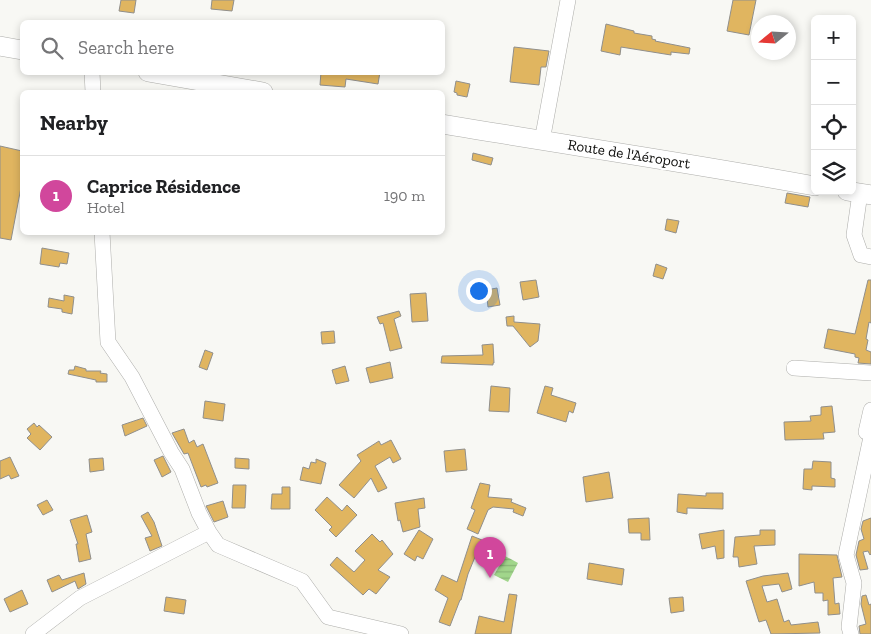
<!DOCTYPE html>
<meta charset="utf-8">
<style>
:root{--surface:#fff;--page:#f2f2f2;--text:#202124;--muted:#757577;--line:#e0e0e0;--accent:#db2777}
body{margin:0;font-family:"Zilla Slab",serif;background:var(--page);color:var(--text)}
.controls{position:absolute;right:15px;top:15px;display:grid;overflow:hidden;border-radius:8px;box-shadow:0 2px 8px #0003}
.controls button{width:45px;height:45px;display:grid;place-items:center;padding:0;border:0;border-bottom:1px solid var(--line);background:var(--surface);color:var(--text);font:25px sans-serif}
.compass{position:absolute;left:751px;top:15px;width:45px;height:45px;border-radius:50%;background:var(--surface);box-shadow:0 2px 8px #0003;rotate:252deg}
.you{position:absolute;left:478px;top:290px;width:18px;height:18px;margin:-12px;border:4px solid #fff;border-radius:50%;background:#1a73e8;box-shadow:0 0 0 8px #1a73e833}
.badge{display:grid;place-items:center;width:32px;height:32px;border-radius:50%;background:var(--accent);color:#fff;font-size:16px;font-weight:700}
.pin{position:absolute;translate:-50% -41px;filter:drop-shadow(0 1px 2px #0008)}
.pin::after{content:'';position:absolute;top:26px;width:18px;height:15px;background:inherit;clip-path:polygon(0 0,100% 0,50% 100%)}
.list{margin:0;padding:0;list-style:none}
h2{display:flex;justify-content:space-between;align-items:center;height:65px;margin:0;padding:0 20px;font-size:21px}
h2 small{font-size:16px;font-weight:400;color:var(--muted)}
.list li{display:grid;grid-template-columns:32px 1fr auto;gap:15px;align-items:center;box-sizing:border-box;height:80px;padding:0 20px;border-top:1px solid var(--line)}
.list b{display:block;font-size:19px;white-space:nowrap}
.list p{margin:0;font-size:16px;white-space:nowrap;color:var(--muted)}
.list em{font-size:16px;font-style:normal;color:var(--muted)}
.icon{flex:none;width:28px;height:28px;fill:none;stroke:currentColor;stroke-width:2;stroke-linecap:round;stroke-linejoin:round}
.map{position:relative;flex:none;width:871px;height:634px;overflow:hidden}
.search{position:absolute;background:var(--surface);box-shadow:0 2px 8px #0003;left:20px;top:20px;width:425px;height:55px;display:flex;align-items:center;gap:12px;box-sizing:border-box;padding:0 18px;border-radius:8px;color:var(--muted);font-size:19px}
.panel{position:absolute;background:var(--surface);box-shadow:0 2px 8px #0003;left:20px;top:90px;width:425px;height:145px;border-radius:8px}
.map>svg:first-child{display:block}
.water{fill:url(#water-rules)}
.building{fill:#e0b560;stroke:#908f8c}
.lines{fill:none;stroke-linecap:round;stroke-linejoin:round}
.minor-casing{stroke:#aeaeab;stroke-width:16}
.major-casing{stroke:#aeaeab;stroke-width:20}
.minor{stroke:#fff;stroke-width:15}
.major{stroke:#fff;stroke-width:19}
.labels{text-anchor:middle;stroke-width:4.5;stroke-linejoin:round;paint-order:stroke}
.street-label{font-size:15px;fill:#0d0d0b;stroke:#fff}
</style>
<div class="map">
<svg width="871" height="634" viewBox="0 0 871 634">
<defs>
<pattern id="water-rules" width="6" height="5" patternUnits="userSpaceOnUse" patternTransform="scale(1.25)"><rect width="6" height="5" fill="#a1d68b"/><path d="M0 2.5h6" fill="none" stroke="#89b677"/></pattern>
</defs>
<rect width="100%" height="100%" fill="#f8f8f4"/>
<path class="water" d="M505,556L518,563L508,582L494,575Z"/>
<path class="building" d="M121,0H136L134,13L119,11Z
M212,0H234L232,11L211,9Z
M733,0H756L749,35L727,31Z
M606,24L634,31V33L652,36V39L656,40L655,41L690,48L689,54L671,52V55L621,47L620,55L601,51Z
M514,47L549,51L546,67H541L539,85L510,82Z
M321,72H380L378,84L346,79L345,87L320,85Z
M456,81L470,84L467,97L457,95V93L454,92Z
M0,146L22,151V182L11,240L0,238Z
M473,153L493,158L491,165L472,160Z
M787,193L810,197L808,207L785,203Z
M667,219L679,221L676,233L665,230Z
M42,248L69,253L67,264L60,263L59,267L40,264Z
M656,264L667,268L663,279L653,276Z
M536,280L539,297L523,300L520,282Z
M868,280H871V323L869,322L866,339L868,340L866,350L871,352V364L858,363L859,358L855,357V354L824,348L828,329L855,334Z
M497,288L500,305L488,307L486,290Z
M426,293L428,321L412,322L410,294Z
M64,295L74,297L72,314L62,312V309L48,307L49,298L64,301Z
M399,311L401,316L394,319L402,348L390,351L383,323L380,324L377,317Z
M514,316V322L540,324L538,341L530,347L513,326H507L506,317Z
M334,331L335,343L322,344L321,332Z
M493,344L494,363H493V365L441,363L442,356L483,355L482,345Z
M205,350L213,353L207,370L199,367Z
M390,362L393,378L370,383L366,368Z
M75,366L86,369V371H101L100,373L107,374V382H96V380L68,374L69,370H74Z
M345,366L349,381L336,384L332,370Z
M491,386L510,388L509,412L489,411Z
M545,386L553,388L551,395L576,403L573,413L569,411L566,422L537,413Z
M205,401L225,404L223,421L203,418Z
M832,406L835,432L823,433L824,439L785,440L784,422L811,421L810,416L821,415V407Z
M143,418L147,426L125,436L122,425Z
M34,423L37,427L39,425L52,437L40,450L27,438L31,434L27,429Z
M184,429L189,443L194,440L197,447L203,444L218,483L207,487L206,485L201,487L188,453L184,454L172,433Z
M391,440L401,459L393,463L390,457L375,466L387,488L378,492L371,478L354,498L339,485L361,461L357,455L379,441L381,445Z
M465,449L467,470L446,472L444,451Z
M163,456L171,472L162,477L154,460Z
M10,457L19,476L11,479L9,475L0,479V461Z
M103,458L104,470L90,472L89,459Z
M235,458L249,459V469L235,468Z
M316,459L326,463L321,484L300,480L303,467L309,469L311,462L316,463Z
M813,461L831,462V478L835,479V487L812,486V490L803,489L804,469H812Z
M609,472L613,498L586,502L583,477Z
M480,483L490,485L488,497L512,499L511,502L526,508L523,516L513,512L514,509L493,507L488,510L478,534L467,529L475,510L471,508Z
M233,485H246L245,508H232Z
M282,487H290V509H271L272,494H282Z
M706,493H723V509L687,508V514L677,512L678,494L706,496Z
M327,497L342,511L347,505L357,515L336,537L329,530L332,527L315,510Z
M424,498L425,508L418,509L420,527L403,532L400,520L398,521L395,503Z
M47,500L53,510L43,515L37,505Z
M223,501L228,517L214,522L206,506Z
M148,512L154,522L162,546L150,551L145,538L152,536L141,516Z
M87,515L92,532L86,534L91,559L79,562L76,544H78L70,520Z
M649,518L650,540H641V533H629L628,519Z
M871,518V554L870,555L868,551L863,552L868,569L860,570L856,555L859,541L864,539L861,529L863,521Z
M419,530L433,539L423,559L417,556L415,561L404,554Z
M724,530V558L717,559L715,546L702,549L699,534Z
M760,530H775V545L754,546L757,564L739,567L738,557H733L735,537L760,535Z
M372,534L380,542L382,540L393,554L378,570L390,577L376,594L369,589L363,595L330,565L337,557L354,572L365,560L355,551Z
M472,536L482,540L468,574L461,600H460L450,626L439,622L448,598L435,590L442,575L457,582Z
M799,554L837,555L842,577L833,578L835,604L839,603L840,614L828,615V600L823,601V593H815L814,582L799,586Z
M589,563L624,569L622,585L587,579Z
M84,573L86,584L78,589L75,581L52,592L47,580L59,575L62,580Z
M788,573L792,589L782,592L779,584L762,586L767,602L777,599L784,622L789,620L791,625L818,622L820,633L771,634L766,620L759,622L746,581L763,576Z
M22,590L28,604L10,612L4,599Z
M509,594L517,595L511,634H475L479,616L504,622Z
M866,595L869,605L871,604V634H860L859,626L866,624L861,604L862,596Z
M166,597L186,600L184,614L164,611Z
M683,597L684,611L671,613L669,598Z"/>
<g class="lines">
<defs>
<path id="minor" d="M92,72L93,92
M542,141L568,0
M860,193L854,235L861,255L871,257
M102,232L108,342L132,377L171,452L182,469L199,513L209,532L218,545L302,581L328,617L401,634
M794,368L871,373
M866,432L871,410
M33,634L80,598L209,532
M851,634L849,627L854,583L846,555L871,437"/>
<path id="major" d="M0,46L22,50
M148,72L263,92
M442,124C566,145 691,163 815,186
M847,191L871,195"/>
</defs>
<use href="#minor" class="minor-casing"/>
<use href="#major" class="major-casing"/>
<use href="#minor" class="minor"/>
<use href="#major" class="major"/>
</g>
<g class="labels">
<g class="street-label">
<text transform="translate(629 154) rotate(9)" y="5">Route de l'Aéroport</text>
</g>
</g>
</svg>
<div class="controls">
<button>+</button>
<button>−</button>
<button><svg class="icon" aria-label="locate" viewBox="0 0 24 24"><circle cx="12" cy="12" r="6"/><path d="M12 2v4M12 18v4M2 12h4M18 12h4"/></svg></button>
<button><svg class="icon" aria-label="layers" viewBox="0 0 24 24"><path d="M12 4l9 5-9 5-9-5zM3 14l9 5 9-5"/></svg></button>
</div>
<svg class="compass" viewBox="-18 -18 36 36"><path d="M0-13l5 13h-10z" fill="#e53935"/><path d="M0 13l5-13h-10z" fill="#757577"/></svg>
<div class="you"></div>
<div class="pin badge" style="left:490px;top:578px;background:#d1479c">1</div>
<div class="search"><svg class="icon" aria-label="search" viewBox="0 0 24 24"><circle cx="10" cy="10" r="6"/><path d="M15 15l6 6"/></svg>Search here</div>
<section class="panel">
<h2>Nearby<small></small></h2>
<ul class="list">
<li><span class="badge" style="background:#d1479c">1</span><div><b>Caprice Résidence</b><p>Hotel</p></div><em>190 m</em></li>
</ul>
</section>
</div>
